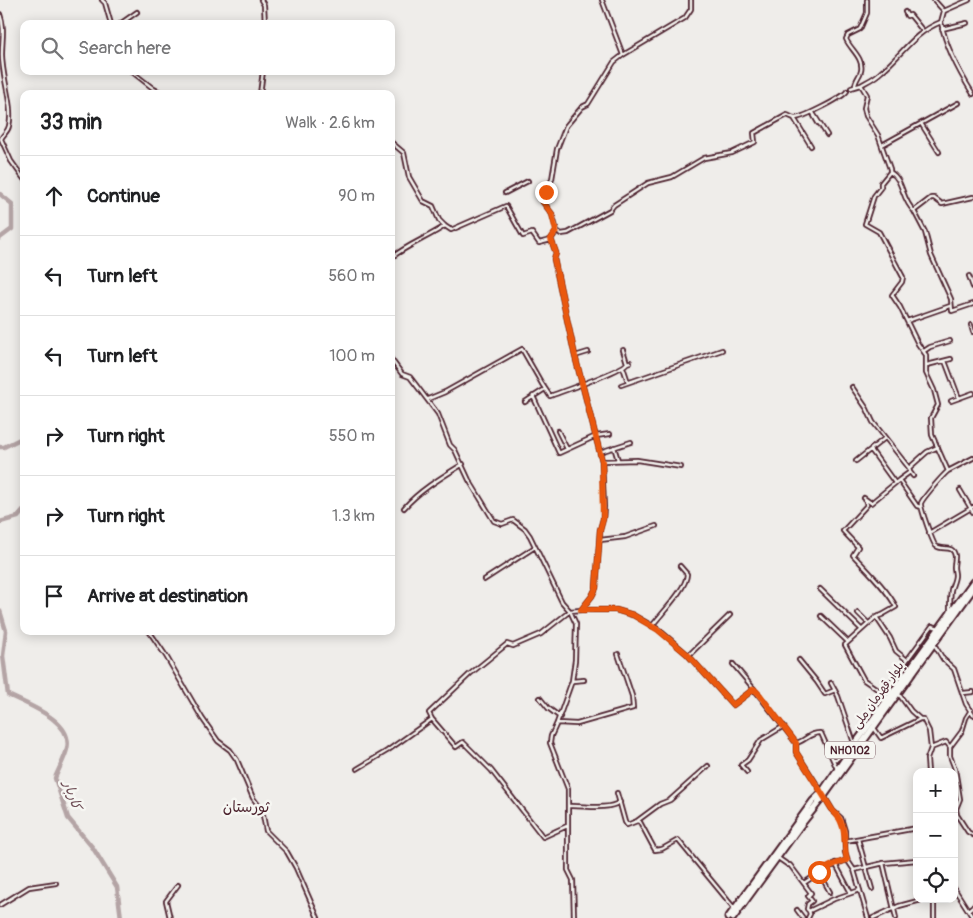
<!DOCTYPE html>
<meta charset="utf-8">
<style>
:root{--surface:#fff;--page:#f6f6f6;--text:#202124;--muted:#757577;--line:#e0e0e0}
body{margin:0;font-family:Pangolin,"Playpen Sans Arabic",sans-serif;background:var(--page);color:var(--text)}
.controls{position:absolute;right:15px;bottom:15px;display:grid;overflow:hidden;border-radius:10px;box-shadow:0 2px 12px #0003}
.controls button{width:45px;height:45px;display:grid;place-items:center;padding:0;border:0;border-bottom:1px solid var(--line);background:var(--surface);color:var(--text);font:25px sans-serif}
.stop{position:absolute;width:15px;height:15px;margin:-11px;border:4px solid #ea580c;border-radius:50%;background:#fff}
.stop.end{background:#ea580c;border-color:#fff;box-shadow:0 1px 5px #0008}
.list{margin:0;padding:0;list-style:none}
h2{display:flex;justify-content:space-between;align-items:center;height:65px;margin:0;padding:0 20px;font-size:21px}
h2 small{font-size:16px;font-weight:400;color:var(--muted)}
.list li{display:grid;grid-template-columns:32px 1fr auto;gap:15px;align-items:center;box-sizing:border-box;height:80px;padding:0 20px;border-top:1px solid var(--line)}
.list b{display:block;font-size:19px;white-space:nowrap}
.list em{font-size:16px;font-style:normal;color:var(--muted)}
.icon{flex:none;width:28px;height:28px;fill:none;stroke:currentColor;stroke-width:2;stroke-linecap:round;stroke-linejoin:round}
.map{position:relative;flex:none;width:973px;height:918px;overflow:hidden}
.search{position:absolute;background:var(--surface);box-shadow:0 2px 12px #0003;left:20px;top:20px;width:375px;height:55px;display:flex;align-items:center;gap:12px;box-sizing:border-box;padding:0 18px;border-radius:10px;color:var(--muted);font-size:19px}
.panel{position:absolute;background:var(--surface);box-shadow:0 2px 12px #0003;left:20px;top:90px;width:375px;height:545px;border-radius:10px}
.map>svg:first-child{display:block}
.lines{fill:none;stroke-linecap:round;stroke-linejoin:round}
.river{stroke:#b4a4a5;stroke-width:4.5}
.minor-casing{stroke:#4a1f2b;stroke-width:6}
.highway-casing{stroke:#4a1f2b;stroke-width:9}
.minor{stroke:#f6f6f2;stroke-width:2.5}
.highway{stroke:#f6f6f2;stroke-width:5}
.route{stroke:#ea580c;stroke-width:6}
.labels{text-anchor:middle;stroke-width:5;stroke-linejoin:round;paint-order:stroke}
.shield{fill:#f6f6f2;stroke:#7e6067;stroke-width:1}
.shield-label{font-size:11px;font-weight:bold;fill:#4a1f2b}
.street-label{font-size:12px;fill:#4a1f2b;stroke:#f6f6f2}
.water-label{font-size:14px;font-style:italic;fill:#6f4e56;stroke:#f6f6f2}
.quarter-label{font-size:15px;fill:#4a1f2b;stroke:#f6f6f2}
</style>
<div class="map">
<svg width="973" height="918" viewBox="0 0 973 918">
<rect width="100%" height="100%" fill="#efedea"/>
<filter id="ink" filterUnits="userSpaceOnUse"><feTurbulence type="fractalNoise" baseFrequency=".02" numOctaves="2"/><feDisplacementMap in="SourceGraphic" scale="10" xChannelSelector="R" yChannelSelector="G"/><feConvolveMatrix kernelMatrix="1 2 1 2 8 2 1 2 1" color-interpolation-filters="sRGB"/></filter>
<g filter="url(#ink)">
<g class="lines">
<path class="river" d="M0,194L12,204V229L0,238
M0,447H4L24,437
M0,522L18,517L24,510
M0,611L6,631L3,656L8,695C28,705 74,721 67,749C65,758 59,768 55,778L68,818L93,848L117,887L121,918"/>
<defs>
<path id="minor" d="M102,0L105,3L111,24
M261,0L264,5L265,24
M602,0L623,55
M934,0L944,11L941,22C913,33 902,55 881,72C875,78 868,81 861,85L867,95L864,108L866,116L878,135L890,169V172L881,183V187L874,196L865,224L879,232L903,277L902,282L892,295L900,307L918,344L926,355V373L934,390L938,405L931,418L932,435L948,471C943,475 923,498 921,503C920,507 933,544 936,546C943,551 953,544 955,556C955,560 954,564 954,567C954,570 955,572 955,575C955,580 952,585 951,590C950,597 950,606 950,613
M944,11L969,0
M905,12L907,16L910,15L923,31
M0,14C5,28 2,39 2,53C1,75 14,106 9,126C8,132 3,134 1,139L11,161L24,179
M941,22C946,48 959,72 973,94
M120,24L137,12
M942,29L967,23
M131,71L154,89L164,94
M855,86C855,80 860,76 861,71C864,58 850,49 846,39L848,35L860,29L867,13V0
M851,88L861,85
M260,94L263,71
M813,113L827,135
M814,116L818,123
M794,118L811,146
M922,125L939,152
M391,142L404,153L409,177L423,201L433,206L439,220L445,226L451,230L506,206L523,236L532,233L539,243L551,240
M882,145L958,103
M890,172C904,180 901,199 914,211L931,198H934L942,204L973,197
M505,193L528,181
M914,211L925,232L931,255L951,299L952,311L973,304
M557,231L561,234L568,233L610,210L614,205L648,183L672,177L704,158L732,153L755,142L754,133L787,115C790,116 792,118 795,118C802,118 843,98 847,91
M391,258C407,245 427,238 445,226
M969,276L973,287
M907,321L950,306
M971,325L973,332
M623,350L627,363
M924,351L930,347L950,341
M575,356L588,352
M391,359L402,374L410,377L438,414L450,445L455,450L469,480L494,521L502,524L513,520L525,529L530,536L562,602L570,611L576,624L575,660L572,681L557,723L551,736L550,743L568,789V870L573,880L574,918
M945,361L959,398
M927,365L951,359
M623,367L628,382
M621,385L722,350
M852,387L867,409L873,422L909,468
M533,396L559,453L596,436L610,434
M428,399L445,392L522,349L542,384L550,396C563,391 622,371 627,363L630,362
M951,401L973,393
M525,402L545,389
M558,431L567,449
M614,447L618,460
M871,450L895,483
M600,452L631,442
M602,461L637,460L681,467
M856,461L885,438
M948,471L973,458
M910,472L913,476
M899,480L910,472L909,468L927,452L938,447
M960,490L973,512
M864,498L871,503L899,480L917,506L921,507
M865,499L867,505L843,531L858,547L853,555C866,569 888,590 896,607L882,615L876,617L845,645L864,680L883,693
M404,508C420,490 442,477 463,464
M929,533L973,507
M600,540L625,537L656,526
M484,580L535,547
M820,589L861,629
M581,610H616L633,615L658,629L687,654L733,705L754,689L796,743V752L821,791
M858,613L868,623
M821,616L847,641
M876,617L890,638L896,651L907,660
M652,626C661,614 687,588 687,574L680,566
M149,631L166,656L202,718L218,741L230,750L237,760L253,798L262,810L266,831L287,852L296,868L318,918
M934,644L943,659L954,669L966,704L973,715
M689,655L730,615
M799,660L817,682L825,694L835,690
M733,664L754,689
M572,681L584,680
M831,683L838,696L854,743
M898,693L911,711L920,719H923L929,731L931,748L927,759L928,772
M963,693L973,692
M540,698L548,708L560,717
M888,698L883,693L932,626L939,628
M432,719L456,747L463,742L491,770L543,837L567,826
M557,723L577,724L633,708L632,696L618,654
M874,728L881,738L920,719
M796,743C805,741 810,732 821,733L837,769
M950,747V756L955,769L960,799L956,809L957,815L968,832L973,835
M931,748L946,742L950,747L962,731L966,718L971,710
M833,759H837L842,754L847,755
M357,769L387,751L432,719L429,713L470,674L507,644L513,646L541,634L570,611L581,610L592,596L596,588L600,530L603,519L604,507L602,461L575,356L554,259L556,253L551,239L557,231L552,214L543,202L552,179L557,149L566,126L582,107L588,104L614,62L623,55L685,18L691,9V0
M747,772L741,765L748,760L761,740L784,726
M617,793L625,822L627,825L637,821L640,822L655,850L662,849L678,840L734,908
M824,796L833,811L841,818L845,831V852L848,861L854,870L868,918
M568,806C584,805 605,811 620,802
M637,821L660,804L670,800L708,766
M858,839L872,889
M845,841L917,828
M778,858L788,865H790L811,893L808,896L812,901L808,904L807,909L809,911
M835,863L851,893
M883,863L896,918
M854,870L884,863L917,860
M819,872L830,892
M804,883C818,873 831,865 847,860
M954,888L973,918
M0,905L29,887L56,883
M797,910L803,918
M968,910L973,906
M170,918L166,901L178,885
M808,918L810,914L809,911L834,899L860,890
M873,918L899,906L925,899
M934,918V899"/>
<path id="highway" d="M728,918L813,801L822,792L855,744L973,582
M733,918L800,826L824,796L973,589"/>
</defs>
<use href="#minor" class="minor-casing"/>
<use href="#highway" class="highway-casing"/>
<use href="#minor" class="minor"/>
<use href="#highway" class="highway"/>
</g>
</g>
<g class="lines" filter="url(#ink)">
<path class="route" d="M546,192L543,202L552,214L556,231L551,239L556,253L554,259L575,356L602,461L603,519L600,530L596,588L592,596L581,610H616L633,615L658,630L687,654L733,705L754,689L760,695L796,743V752L833,811C849,826 842,841 847,860L835,864L819,872"/>
</g>
<g class="labels">
<rect class="shield" x="825" y="741.5" width="50" height="17" rx="4"/>
<g class="shield-label">
<text x="850" y="754">NH0102</text>
</g>
<g class="street-label">
<text transform="translate(878 695) rotate(-54)" y="4">بلوار قهرمان ملی</text>
</g>
<g class="water-label">
<text transform="translate(73 795) rotate(71)" y="5">کاربار</text>
</g>
<g class="quarter-label">
<text x="246" y="812">ثورستان</text>
</g>
</g>
</svg>
<div class="controls">
<button>+</button>
<button>−</button>
<button><svg class="icon" aria-label="locate" viewBox="0 0 24 24"><circle cx="12" cy="12" r="6"/><path d="M12 2v4M12 18v4M2 12h4M18 12h4"/></svg></button>
</div>
<div class="stop" style="left:819px;top:872px"></div>
<div class="stop end" style="left:546px;top:192px"></div>
<div class="search"><svg class="icon" aria-label="search" viewBox="0 0 24 24"><circle cx="10" cy="10" r="6"/><path d="M15 15l6 6"/></svg>Search here</div>
<section class="panel">
<h2>33 min<small>Walk · 2.6 km</small></h2>
<ul class="list">
<li><svg class="icon" aria-label="ahead" viewBox="0 0 24 24"><path d="M12 20V5M6 11l6-6 6 6"/></svg><div><b>Continue</b></div><em>90 m</em></li>
<li><svg class="icon" aria-label="left" viewBox="0 0 24 24"><path d="M17 20v-9H6M10 6l-5 5 5 5"/></svg><div><b>Turn left</b></div><em>560 m</em></li>
<li><svg class="icon" aria-label="left" viewBox="0 0 24 24"><path d="M17 20v-9H6M10 6l-5 5 5 5"/></svg><div><b>Turn left</b></div><em>100 m</em></li>
<li><svg class="icon" aria-label="right" viewBox="0 0 24 24"><path d="M7 20v-9h11M14 6l5 5-5 5"/></svg><div><b>Turn right</b></div><em>550 m</em></li>
<li><svg class="icon" aria-label="right" viewBox="0 0 24 24"><path d="M7 20v-9h11M14 6l5 5-5 5"/></svg><div><b>Turn right</b></div><em>1.3 km</em></li>
<li><svg class="icon" aria-label="arrive" viewBox="0 0 24 24"><path d="M6 21V4h12l-3 4 3 4H6"/></svg><div><b>Arrive at destination</b></div></li>
</ul>
</section>
</div>
